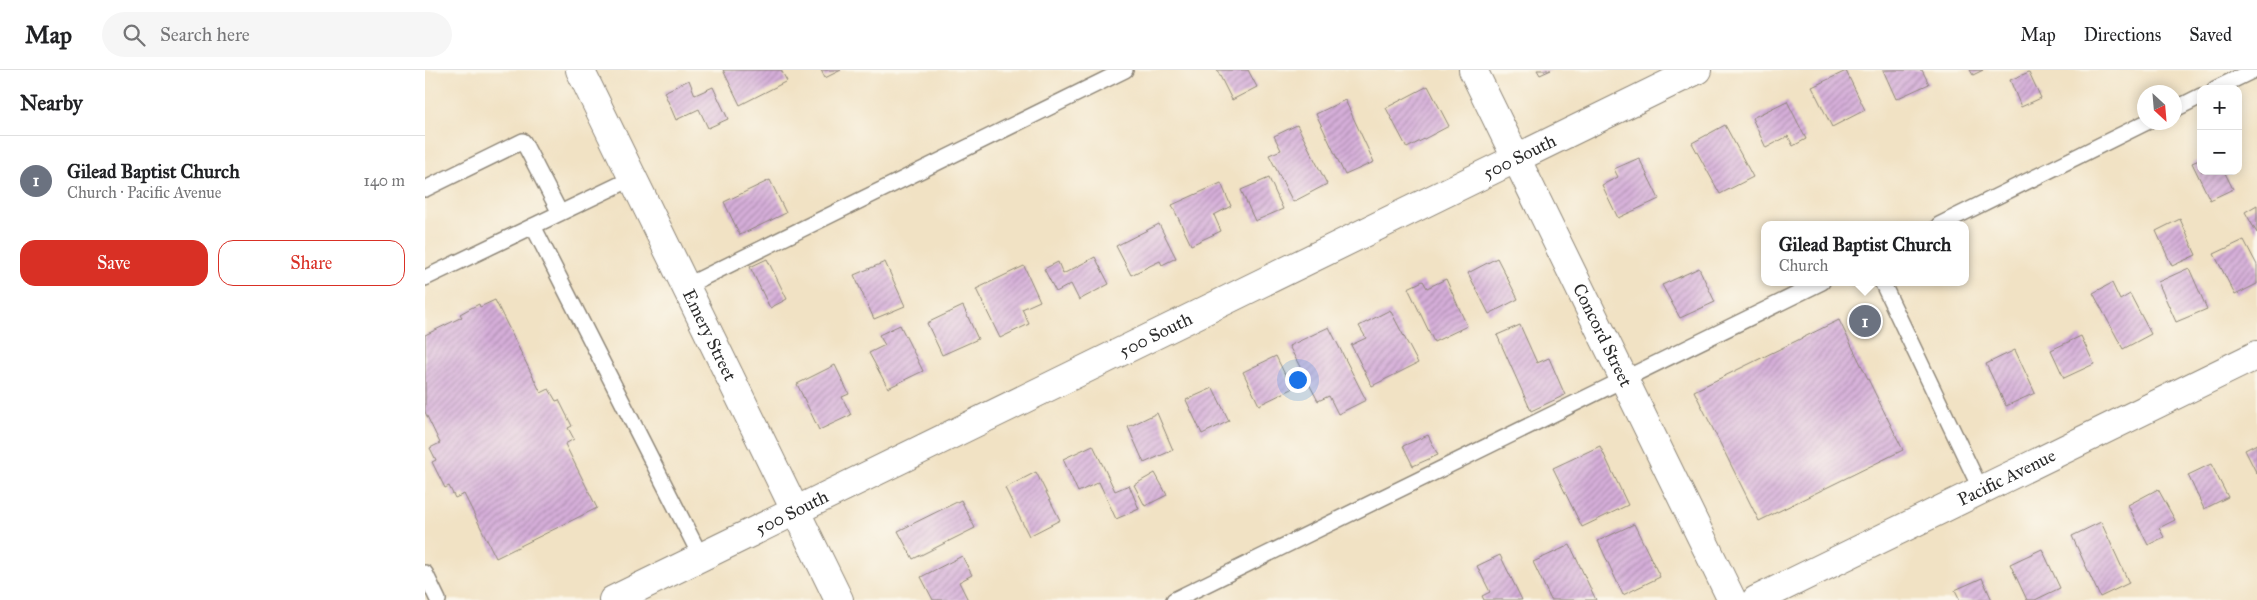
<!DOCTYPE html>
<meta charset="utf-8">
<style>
:root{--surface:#fff;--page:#f6f6f6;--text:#202124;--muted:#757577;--line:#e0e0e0;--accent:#d93025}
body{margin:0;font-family:"IM FELL Great Primer",serif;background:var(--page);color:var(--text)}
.controls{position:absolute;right:15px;top:15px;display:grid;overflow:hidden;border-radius:10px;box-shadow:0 2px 12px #0003}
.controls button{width:45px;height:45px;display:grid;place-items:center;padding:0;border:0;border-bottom:1px solid var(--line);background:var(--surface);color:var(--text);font:25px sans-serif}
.compass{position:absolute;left:1712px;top:15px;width:45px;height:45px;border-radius:50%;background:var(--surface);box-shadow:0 2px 12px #0003;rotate:154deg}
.you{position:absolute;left:872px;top:309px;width:18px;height:18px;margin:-12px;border:4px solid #fff;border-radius:50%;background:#1a73e8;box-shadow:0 0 0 8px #1a73e833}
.badge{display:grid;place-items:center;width:32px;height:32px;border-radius:50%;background:var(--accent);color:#fff;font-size:16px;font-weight:700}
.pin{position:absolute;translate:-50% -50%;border:2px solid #fff;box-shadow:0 1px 5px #0006}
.popup{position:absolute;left:1336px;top:151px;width:208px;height:65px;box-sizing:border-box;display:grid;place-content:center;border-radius:10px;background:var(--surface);filter:drop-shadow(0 1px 4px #0005);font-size:16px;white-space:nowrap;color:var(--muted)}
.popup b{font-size:19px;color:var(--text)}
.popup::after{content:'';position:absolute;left:50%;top:100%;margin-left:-10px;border:10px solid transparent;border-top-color:var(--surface)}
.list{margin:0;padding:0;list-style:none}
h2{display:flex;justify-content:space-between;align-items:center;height:65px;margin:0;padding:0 20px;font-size:21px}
h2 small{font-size:16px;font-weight:400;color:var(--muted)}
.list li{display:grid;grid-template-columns:32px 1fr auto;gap:15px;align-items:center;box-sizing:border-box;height:90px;padding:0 20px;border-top:1px solid var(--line)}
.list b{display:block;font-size:19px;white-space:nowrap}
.list p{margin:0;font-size:16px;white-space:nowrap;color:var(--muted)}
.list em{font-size:16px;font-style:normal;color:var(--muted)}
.actions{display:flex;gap:10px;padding:15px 20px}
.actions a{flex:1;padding:11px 0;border:1px solid var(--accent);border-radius:15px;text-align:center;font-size:18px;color:var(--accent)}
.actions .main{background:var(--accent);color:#fff}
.icon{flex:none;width:28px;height:28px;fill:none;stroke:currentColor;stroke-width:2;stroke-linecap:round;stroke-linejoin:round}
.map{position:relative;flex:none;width:1832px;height:530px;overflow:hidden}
header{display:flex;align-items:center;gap:30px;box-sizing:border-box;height:70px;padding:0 25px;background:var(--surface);border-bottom:1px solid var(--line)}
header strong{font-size:24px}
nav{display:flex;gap:28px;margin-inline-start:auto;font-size:18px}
.search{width:350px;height:45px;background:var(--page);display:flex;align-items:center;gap:12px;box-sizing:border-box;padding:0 18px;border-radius:28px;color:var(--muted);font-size:19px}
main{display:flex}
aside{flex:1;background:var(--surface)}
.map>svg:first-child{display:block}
.building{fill:url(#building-hatch)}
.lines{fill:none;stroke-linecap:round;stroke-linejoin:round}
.service-casing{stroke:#8e8678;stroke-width:18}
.minor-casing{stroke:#8e8678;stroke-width:30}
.service{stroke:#fff;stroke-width:15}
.minor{stroke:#fff;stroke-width:28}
.labels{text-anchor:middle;stroke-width:4;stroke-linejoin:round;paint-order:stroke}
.street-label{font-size:18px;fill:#2b2b2b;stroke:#fbf7ec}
</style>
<header>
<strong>Map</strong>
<div class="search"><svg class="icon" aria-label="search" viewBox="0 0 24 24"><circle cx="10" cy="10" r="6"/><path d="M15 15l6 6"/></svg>Search here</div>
<nav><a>Map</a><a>Directions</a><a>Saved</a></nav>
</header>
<main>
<aside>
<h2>Nearby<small></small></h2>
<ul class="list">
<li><span class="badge" style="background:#6b7280">1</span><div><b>Gilead Baptist Church</b><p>Church · Pacific Avenue</p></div><em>140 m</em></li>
</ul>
<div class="actions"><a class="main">Save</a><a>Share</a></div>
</aside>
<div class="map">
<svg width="1832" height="530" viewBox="0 0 1832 530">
<defs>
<pattern id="building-hatch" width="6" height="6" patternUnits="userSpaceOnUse" patternTransform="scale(1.25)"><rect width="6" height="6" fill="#d5aed9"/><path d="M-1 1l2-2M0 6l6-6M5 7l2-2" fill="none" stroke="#ad8eb0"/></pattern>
</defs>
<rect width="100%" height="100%" fill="#fbf7ec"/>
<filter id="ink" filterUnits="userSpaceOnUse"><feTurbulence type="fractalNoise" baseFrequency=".02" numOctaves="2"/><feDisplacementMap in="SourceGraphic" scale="10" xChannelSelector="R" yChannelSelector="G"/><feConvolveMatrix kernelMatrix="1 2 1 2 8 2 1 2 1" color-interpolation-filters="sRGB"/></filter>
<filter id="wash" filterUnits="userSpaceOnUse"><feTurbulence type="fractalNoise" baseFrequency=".0096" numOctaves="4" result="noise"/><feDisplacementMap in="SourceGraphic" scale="20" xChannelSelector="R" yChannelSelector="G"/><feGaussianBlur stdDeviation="1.12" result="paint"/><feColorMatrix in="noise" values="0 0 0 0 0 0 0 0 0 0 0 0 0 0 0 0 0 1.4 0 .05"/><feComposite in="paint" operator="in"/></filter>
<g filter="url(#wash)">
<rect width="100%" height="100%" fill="#f1e2c4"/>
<g id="blocks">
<path class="building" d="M298,0H356L362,11L315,35Z
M396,0H416L400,8Z
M792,0H823L832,17L807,30Z
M1112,0H1126L1115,5Z
M1458,0H1497L1504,14L1471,29Z
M1545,0H1558L1548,5Z
M1421,1L1440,40L1407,57L1387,17Z
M1604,2L1616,28L1596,37L1585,10Z
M264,10L270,25L288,17L303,49L283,58L274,39L251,50L239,22Z
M1003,16L1024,56L982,78L961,38Z
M920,30L949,92L920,105L891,44Z
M1362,31L1381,69L1368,76L1363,66L1341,78L1327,48Z
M872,55L902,114L868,132L844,85L856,80L849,66Z
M1300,55L1328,107L1295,124L1267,73Z
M1214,88L1234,129L1193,148L1177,115L1193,107L1189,99Z
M1776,89V101H1799L1808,119L1785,130L1767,93Z
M844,108L858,139L830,151L816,120Z
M345,110L361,143L315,165L299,132Z
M796,113L806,136L789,145L796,161L766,175L747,135Z
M1832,135V163L1820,142Z
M1755,149L1771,185L1747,196L1731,161Z
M734,154L751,188L737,195L735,191L706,205L691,176Z
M1819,170L1832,195V214L1810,225L1789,184Z
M670,187L684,214L654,230L646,214L631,222L619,199L633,192L638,204Z
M1072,188L1093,229L1064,244L1043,203Z
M342,189L362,229L345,238L325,197Z
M460,192L480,236L449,249L429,205Z
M599,196L615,231L597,239L604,254L575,268L551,219Z
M1274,198L1290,232L1255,248L1237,215Z
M1764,198L1782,239L1751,252L1733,212Z
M1021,209L1042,256L1009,272L983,218L998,211L1002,218Z
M1687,213L1695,230L1705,224L1726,264L1698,279L1668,223Z
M70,230L116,323L124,319L131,331L134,330L147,356L143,358L149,369L140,374L172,438L71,488L39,424L30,428L24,416L20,418L7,392L11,390L5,378L15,373L0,342V265L37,247L35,244L44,239L54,234L55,237Z
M538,236L553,269L517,285L502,253Z
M965,240L993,293L947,316L926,275L941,268L934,256Z
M1414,250L1478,380L1334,451L1269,321Z
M475,255L498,301L463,318L444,283L460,275L454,265Z
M1095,255L1112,293L1124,288L1140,325L1106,341L1072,265Z
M904,257L941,330L913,344L904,326L893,331L864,276Z
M1656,266L1669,294L1639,308L1626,280Z
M1590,280L1610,323L1581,336L1561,294Z
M851,286L867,319L834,335L818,302Z
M410,295L424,324L417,327L426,345L394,360L372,314Z
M788,318L804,351L777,364L761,330Z
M732,343L748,380L719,393L703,357Z
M1003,365L1013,385L988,396L978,376Z
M1832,374V404L1820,380Z
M668,375L690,421L704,415L714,439L691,449L674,412L653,422L638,389Z
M1175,376L1203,435L1157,457L1128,398Z
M1786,394L1803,427L1779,439L1763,405Z
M611,402L635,450L604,466L580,418Z
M730,403L742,425L720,436L709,415Z
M1733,419L1750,450L1734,458L1739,467L1723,475L1703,435Z
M536,430L550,458L488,489L473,461Z
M1676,452L1704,513L1675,527L1647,466Z
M1209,454L1235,507L1198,525L1173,471Z
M1145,475L1171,530H1126L1108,492Z
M1617,479L1635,518L1610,530H1602L1585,494Z
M1075,485L1097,530H1059L1057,526L1065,522L1052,496Z
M537,486L547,505L534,512L543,530H508L496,507Z
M1557,508L1567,530H1535L1530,520Z"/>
</g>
</g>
<g filter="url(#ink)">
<use href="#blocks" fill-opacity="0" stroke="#8e8678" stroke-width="1"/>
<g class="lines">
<defs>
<path id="service" d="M1790,19L1829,0
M1750,39L1776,26
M0,119L98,71L135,143
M1514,155L1722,52
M108,156L276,487
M0,208L208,108
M1457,212L1556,420
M261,216L700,0
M0,503L13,530
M749,530L1397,212"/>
<g id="minor">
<path id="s1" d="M155,0L414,530"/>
<path id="s2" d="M1048,0L1307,530"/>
<path id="s3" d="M188,530L1272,0"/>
<path id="s4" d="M1331,530L1832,285"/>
</g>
</defs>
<use href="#service" class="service-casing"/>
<use href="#minor" class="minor-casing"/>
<use href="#service" class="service"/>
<use href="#minor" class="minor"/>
</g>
</g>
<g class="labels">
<g class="street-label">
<text dy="6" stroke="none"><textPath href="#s3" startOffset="1009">500 South</textPath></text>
<text dy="6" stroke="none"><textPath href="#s1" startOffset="295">Emery Street</textPath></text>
<text dy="6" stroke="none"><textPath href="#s3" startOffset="604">500 South</textPath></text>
<text dy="6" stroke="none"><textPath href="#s2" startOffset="295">Concord Street</textPath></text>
<text dy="6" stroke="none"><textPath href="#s4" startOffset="279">Pacific Avenue</textPath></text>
<text dy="6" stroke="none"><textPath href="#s3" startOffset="199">500 South</textPath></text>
</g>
</g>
</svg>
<div class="controls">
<button>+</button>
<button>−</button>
</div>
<svg class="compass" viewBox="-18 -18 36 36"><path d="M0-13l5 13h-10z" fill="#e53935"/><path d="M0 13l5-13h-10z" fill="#757577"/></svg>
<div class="you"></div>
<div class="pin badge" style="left:1440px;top:251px;background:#6b7280">1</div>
<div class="popup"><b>Gilead Baptist Church</b>Church</div>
</div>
</main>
